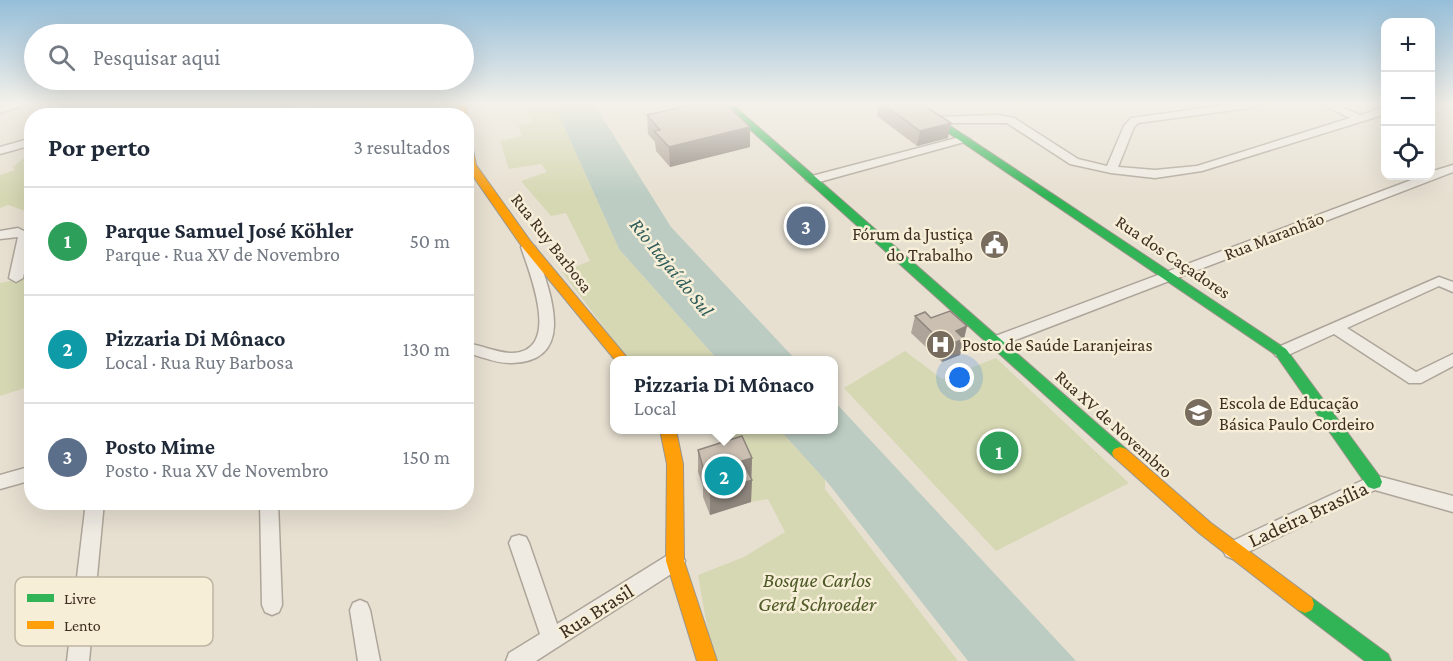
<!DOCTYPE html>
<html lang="pt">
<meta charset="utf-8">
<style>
:root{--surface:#fff;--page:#f2f2f3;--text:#1f2937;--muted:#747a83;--line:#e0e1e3;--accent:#7c3aed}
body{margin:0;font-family:"Crimson Pro",serif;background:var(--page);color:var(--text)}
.controls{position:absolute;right:18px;top:18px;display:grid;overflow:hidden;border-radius:12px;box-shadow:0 6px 24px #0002}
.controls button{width:54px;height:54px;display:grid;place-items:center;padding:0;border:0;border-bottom:2px solid var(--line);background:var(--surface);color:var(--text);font:30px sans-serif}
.you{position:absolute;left:960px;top:378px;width:21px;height:21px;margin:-15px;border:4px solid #fff;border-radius:50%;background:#1a73e8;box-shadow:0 0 0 9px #1a73e833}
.badge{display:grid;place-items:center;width:39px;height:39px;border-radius:50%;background:var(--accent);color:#fff;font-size:20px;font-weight:700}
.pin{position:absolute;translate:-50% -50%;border:3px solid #fff;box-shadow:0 2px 6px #0006}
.popup{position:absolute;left:610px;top:356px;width:228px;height:78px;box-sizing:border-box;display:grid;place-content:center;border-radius:12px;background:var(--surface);filter:drop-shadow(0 2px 4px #0005);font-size:20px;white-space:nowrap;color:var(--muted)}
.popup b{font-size:22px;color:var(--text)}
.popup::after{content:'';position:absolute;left:50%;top:100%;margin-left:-12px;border:12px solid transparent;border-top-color:var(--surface)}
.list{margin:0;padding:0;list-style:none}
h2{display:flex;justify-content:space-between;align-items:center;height:78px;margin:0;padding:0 24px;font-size:26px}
h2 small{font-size:20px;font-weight:400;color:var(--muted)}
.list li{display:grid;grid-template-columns:39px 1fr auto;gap:18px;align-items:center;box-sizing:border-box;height:108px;padding:0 24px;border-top:2px solid var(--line)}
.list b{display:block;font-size:22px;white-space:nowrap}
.list p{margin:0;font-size:20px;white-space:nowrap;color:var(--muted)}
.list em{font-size:20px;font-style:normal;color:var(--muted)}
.icon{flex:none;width:33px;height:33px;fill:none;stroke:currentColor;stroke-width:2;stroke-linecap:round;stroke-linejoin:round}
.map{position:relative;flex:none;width:1453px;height:661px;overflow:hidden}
.search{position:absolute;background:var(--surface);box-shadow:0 6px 24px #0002;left:24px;top:24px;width:450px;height:66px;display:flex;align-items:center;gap:15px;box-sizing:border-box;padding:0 21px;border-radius:33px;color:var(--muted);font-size:22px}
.panel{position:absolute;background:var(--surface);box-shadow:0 6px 24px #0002;left:24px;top:108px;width:450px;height:402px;border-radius:24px}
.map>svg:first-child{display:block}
.green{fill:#d6d7b3}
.cemetery{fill:#d1d1b3}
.water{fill:#bcccc2}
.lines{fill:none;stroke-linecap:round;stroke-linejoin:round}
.street-casing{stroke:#ada599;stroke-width:3}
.fast-casing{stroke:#9c958a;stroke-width:2}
.slow-casing{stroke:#9c958a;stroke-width:2}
.street{fill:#efebe3;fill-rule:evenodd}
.fast{fill:#30b455;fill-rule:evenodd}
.slow{fill:#ff9f0a;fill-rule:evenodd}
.wall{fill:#afa499}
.shaded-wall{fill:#8e867d}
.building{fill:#cbbfb2;stroke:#8e867d;stroke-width:1.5}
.labels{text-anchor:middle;stroke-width:5;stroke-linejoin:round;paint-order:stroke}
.poi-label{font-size:18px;fill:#3d2e20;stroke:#f7eed8;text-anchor:start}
.street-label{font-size:18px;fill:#3d2e20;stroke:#f7eed8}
.water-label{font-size:20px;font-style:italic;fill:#2f5d5a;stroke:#f7eed8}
.near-street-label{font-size:21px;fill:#3d2e20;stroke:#f7eed8}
.near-park-label{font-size:21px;font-style:italic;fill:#4d5a26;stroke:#f7eed8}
.key{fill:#f7eed8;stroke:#bfb4a1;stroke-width:1.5}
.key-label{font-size:16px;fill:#3d2e20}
</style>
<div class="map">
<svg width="1453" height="661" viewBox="0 0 1453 661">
<rect width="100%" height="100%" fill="#e7e0d1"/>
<path class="green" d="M383,104H452L453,115H324Z
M522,104H554L619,249L718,360H629L562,272L590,261L566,213L551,216L521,181L547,172L541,164L509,169L500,141L522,136L518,125L533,122Z
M31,152V213L8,205L0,208V175L15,170L13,167Z
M31,277V386L0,396V283Z
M905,351L942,379L996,358L1129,483L996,551L844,388Z
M725,430H780L825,479V489L958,661H713L698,575L744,557L785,532L768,499L751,502L742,483V457Z"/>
<path class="cemetery" d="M116,104H233L234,109L216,116L111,115V106Z"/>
<path class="water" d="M554,104H594L671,227L796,360H718L619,249Z
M834,401L1076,661H968L828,483L780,430H834Z"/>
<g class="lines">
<defs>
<path id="street" d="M11,104H27L0,113V107Z
M54,104H64L60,116H50Z
M300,104H320L315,107L272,116H248Z
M1234,104H1261L1256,107L1138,123L1134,127L1118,167L1155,170L1197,166L1350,118L1321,104H1334L1360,115L1386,107V114L1202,171L1155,178L1111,173L1070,164L1007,123H936L931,120L936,117L997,115L1014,118L1078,159L1107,166L1124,126L1131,118Z
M964,136L970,139L968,141L812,184L806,180L808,177Z
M32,138V145L0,154V147Z
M1453,165V172L1000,346L995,347L987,342L990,338L1422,176H1430V172Z
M18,228L32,235L23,278L16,282L9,278L18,237L0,239V231Z
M528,243L535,247C547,285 581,361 512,363C497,364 481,356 466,353V343C481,345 497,353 512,353C562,352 530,274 521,247Z
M1439,277L1453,282V292L1439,286L1347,328L1416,372L1453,354V366L1421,383H1409L1334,334L1286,356H1276L1273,352L1276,348Z
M32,466V480L0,489V475Z
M1374,475L1453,496V512L1375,490L1240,556L1233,559L1226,556L1223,550L1226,544Z
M86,502H104L89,661H67Z
M260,502H278L282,605L279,612L272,615L265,612L262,605Z
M519,535L526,537L529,543L557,624L668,555L675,552L682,555L685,561L682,567L536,661H506L509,653L540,634L509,543L512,537Z
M360,600L367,603L370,610L380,661H358L350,610L353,603Z"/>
<path id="fast" d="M722,104H732L1126,449L1128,453L1126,457L1120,459L1114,457Z
M906,104H917L1286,349L1380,477L1382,482L1380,487L1374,489L1368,487L1276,355Z
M1305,595L1312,598L1388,654L1391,661H1365L1298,610L1296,604L1298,598Z"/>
<path id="slow" d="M458,104H467L466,118V116H458Z
M466,137L471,140L476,165L531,242L629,360H615L523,248L466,166Z
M660,430H676L683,464L684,561L717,661H697L666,561L667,464Z
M1120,447L1126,449L1211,523L1312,598L1314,604L1312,610L1305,613L1298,610L1199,533L1114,457L1112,453L1114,449Z"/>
</defs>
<use href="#street" class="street-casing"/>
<use href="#fast" class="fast-casing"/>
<use href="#slow" class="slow-casing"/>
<use href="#street" class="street"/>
<use href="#fast" class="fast"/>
<use href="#slow" class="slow"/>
</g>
<path class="wall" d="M879,104H922L948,138L917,146L877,116Z
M647,115L750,127V147L670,167L656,151L655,142L648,134Z
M915,316L931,318L967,326L960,355L942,362L911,333Z
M698,450L752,458L751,502L710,515L703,497V486L698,472Z"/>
<path class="shaded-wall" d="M951,123L948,138L917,146L920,131Z
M750,127V147L670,167L669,147Z
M967,326L960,355L942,362L946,346L956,331Z
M752,458L751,480L742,461Z
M752,480L751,502L710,515V494Z"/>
<path class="building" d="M695,104H726L750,127L669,147L654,131L660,130L647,115Z
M883,104H922L951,123L920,131Z
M950,311L967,326L956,331L964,339L946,346L915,316L925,312L931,318Z
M742,436L752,458L742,461L752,480L710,494L702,475L705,474L698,450Z"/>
<linearGradient id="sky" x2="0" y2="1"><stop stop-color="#96bed9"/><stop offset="0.53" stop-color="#f4f1ea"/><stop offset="1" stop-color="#f4f1ea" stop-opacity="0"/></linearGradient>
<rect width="1453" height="196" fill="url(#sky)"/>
<defs>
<symbol id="civic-disc" viewBox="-11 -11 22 22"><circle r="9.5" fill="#786c5e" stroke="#f7eed8"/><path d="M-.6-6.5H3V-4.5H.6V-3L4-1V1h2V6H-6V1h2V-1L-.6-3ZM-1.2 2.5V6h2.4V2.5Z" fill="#fff"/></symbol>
<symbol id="hospital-disc" viewBox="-11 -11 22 22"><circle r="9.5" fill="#786c5e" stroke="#f7eed8"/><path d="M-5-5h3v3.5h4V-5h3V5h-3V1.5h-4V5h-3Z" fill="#fff"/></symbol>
<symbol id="school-disc" viewBox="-11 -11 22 22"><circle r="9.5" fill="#786c5e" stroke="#f7eed8"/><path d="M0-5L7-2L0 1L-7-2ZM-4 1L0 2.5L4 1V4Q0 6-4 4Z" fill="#fff"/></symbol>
</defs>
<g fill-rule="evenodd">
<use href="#civic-disc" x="978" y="228" width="33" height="33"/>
<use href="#hospital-disc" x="924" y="328" width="33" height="33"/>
<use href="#school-disc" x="1182" y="396" width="33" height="33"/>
</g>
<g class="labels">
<g class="poi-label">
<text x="973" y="240" text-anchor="end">Fórum da Justiça<tspan x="973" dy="21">do Trabalho</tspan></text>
<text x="962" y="351">Posto de Saúde Laranjeiras</text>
<text x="1219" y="409">Escola de Educação<tspan x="1219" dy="21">Básica Paulo Cordeiro</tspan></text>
</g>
<g class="street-label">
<text transform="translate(1274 236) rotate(-21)" y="6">Rua Maranhão</text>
<text transform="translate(552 243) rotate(52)" y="6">Rua Ruy Barbosa</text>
<text transform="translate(1173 257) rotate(34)" y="6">Rua dos Caçadores</text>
<text transform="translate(1114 424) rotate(42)" y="6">Rua XV de Novembro</text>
</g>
<g class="water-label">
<text transform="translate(672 267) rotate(51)" y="7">Rio Itajaí do Sul</text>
</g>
<g class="near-street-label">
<text transform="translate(1308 514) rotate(-25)" y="7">Ladeira Brasília</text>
<text transform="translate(596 611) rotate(-32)" y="7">Rua Brasil</text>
</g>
<g class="near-park-label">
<text x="817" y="587">Bosque Carlos<tspan x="817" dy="24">Gerd Schroeder</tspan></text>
</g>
</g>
<rect x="15" y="577" width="198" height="69" rx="9" class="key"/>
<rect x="27" y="594" width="27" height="8" fill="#30b455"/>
<rect x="27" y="621" width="27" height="8" fill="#ff9f0a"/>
<g class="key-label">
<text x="64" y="604">Livre</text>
<text x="64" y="631">Lento</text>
</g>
</svg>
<div class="controls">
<button>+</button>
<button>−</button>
<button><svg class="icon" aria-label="locate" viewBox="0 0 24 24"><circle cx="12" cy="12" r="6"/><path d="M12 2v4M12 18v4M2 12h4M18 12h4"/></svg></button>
</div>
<div class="you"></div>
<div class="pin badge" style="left:999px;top:451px;background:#2e9e5b">1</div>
<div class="pin badge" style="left:724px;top:476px;background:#0f9aa8">2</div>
<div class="popup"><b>Pizzaria Di Mônaco</b>Local</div>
<div class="pin badge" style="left:806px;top:226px;background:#5c6f8a">3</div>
<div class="search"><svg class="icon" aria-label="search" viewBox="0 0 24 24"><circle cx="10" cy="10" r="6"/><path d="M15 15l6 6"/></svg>Pesquisar aqui</div>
<section class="panel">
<h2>Por perto<small>3 resultados</small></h2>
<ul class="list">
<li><span class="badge" style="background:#2e9e5b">1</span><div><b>Parque Samuel José Köhler</b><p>Parque · Rua XV de Novembro</p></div><em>50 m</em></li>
<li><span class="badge" style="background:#0f9aa8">2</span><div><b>Pizzaria Di Mônaco</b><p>Local · Rua Ruy Barbosa</p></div><em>130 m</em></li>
<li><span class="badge" style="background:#5c6f8a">3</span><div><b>Posto Mime</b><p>Posto · Rua XV de Novembro</p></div><em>150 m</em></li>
</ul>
</section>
</div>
